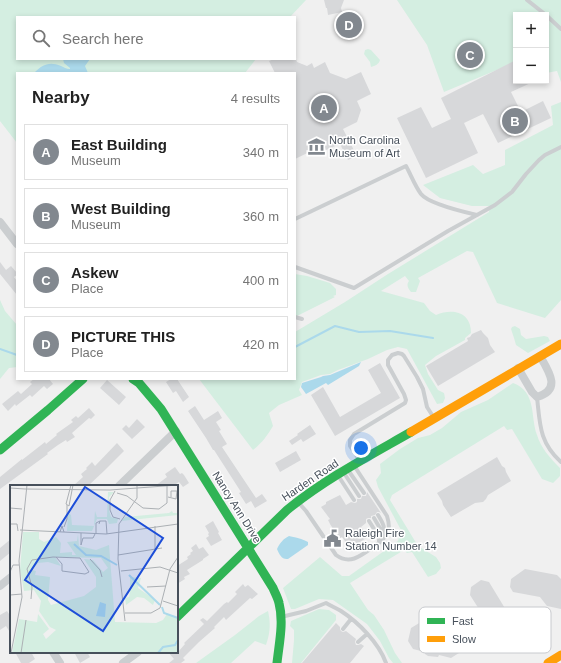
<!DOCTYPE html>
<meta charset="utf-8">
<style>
:root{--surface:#fff;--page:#f2f2f2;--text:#222;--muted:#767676;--line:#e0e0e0;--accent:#82888f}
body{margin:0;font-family:Helvetica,sans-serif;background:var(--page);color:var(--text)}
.controls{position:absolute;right:12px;top:12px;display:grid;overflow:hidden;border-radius:0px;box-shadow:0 2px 6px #0003}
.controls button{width:36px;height:36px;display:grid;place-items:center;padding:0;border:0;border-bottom:1px solid var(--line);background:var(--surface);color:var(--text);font:20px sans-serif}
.you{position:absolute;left:361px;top:448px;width:14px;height:14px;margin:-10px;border:3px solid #fff;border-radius:50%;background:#1a73e8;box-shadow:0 0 0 6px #1a73e833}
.badge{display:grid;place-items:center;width:26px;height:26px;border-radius:50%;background:var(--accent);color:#fff;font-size:13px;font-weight:700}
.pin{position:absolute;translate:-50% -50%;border:2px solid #fff;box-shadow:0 1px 4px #0006}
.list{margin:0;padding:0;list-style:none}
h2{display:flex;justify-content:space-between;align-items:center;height:52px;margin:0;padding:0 16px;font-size:17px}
h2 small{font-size:13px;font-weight:400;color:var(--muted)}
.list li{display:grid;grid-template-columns:26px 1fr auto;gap:12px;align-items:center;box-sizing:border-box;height:56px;margin:0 8px 8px;padding:0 8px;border:1px solid var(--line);border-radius:0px}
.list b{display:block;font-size:15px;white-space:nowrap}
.list p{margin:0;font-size:13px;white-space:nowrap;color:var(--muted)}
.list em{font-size:13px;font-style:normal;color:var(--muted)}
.icon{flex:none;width:22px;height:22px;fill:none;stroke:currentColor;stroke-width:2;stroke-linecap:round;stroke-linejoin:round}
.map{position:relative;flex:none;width:561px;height:663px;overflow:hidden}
.search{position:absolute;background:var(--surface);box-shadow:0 2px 6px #0003;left:16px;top:16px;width:280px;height:44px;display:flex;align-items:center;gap:10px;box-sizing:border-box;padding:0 14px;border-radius:0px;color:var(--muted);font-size:15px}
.panel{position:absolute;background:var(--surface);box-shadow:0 2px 6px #0003;left:16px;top:72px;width:280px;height:308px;border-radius:0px}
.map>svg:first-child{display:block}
.green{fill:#d4eee1}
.water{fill:#abd9eb}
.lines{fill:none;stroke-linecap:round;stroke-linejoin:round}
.stream{stroke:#abd9eb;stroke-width:2}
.building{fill:#d7d8da}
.lane{stroke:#cbced0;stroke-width:4}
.street{stroke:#cbced0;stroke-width:8}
.fast{stroke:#30b455;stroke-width:9}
.slow{stroke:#ff9f0a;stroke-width:9}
.labels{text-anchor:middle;stroke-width:3;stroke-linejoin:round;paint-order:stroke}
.poi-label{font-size:11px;fill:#47505b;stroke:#fff;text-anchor:start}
.street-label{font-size:11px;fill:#47505b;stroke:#fff}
.inset-river{fill:none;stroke:#abd9eb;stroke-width:2}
.inset-road{fill:none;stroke:#acb0b4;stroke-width:1}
.view{fill:#1d4ed8;fill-opacity:0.15;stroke:#1d4ed8;stroke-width:2}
.inset-edge{fill:none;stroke:#47505b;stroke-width:2}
.key{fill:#fff;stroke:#c8cace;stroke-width:1}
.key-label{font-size:11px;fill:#47505b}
</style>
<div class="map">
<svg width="561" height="663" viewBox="0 0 561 663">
<rect width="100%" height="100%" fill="#f0f0f0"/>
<path class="green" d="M0,0H306L290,17H17V59H256L245,73H17V143L0,121Z
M397,0H561V82L557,71L546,73V15H516V62L444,92L427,45Z
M368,49L371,50L380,60C379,64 375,66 371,67L370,62L364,54L365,50Z
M561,102V300L545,318L497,303L473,252L467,251L418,278L420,281L416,292H411C408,288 406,285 409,281L405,276L381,291L424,303L430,311L436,315C453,308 471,312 471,333L465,338V340L436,356L425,365L428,374L438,390L444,393L445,398L443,403L437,404L407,349L398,347L387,350L368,359L338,370L330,374L321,375L302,382L299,390L302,395L279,405L269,413L273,426C267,436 262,443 253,450L199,379H295V332L345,302L388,274L489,212L490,206H472L440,198L423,185L473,165L483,174L505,165V150L553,125L551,106Z
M295,274L307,276L330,283L336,289V295L333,296L335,297L295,317Z
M0,300L5,311L17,325V367L9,368L0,379Z
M515,326L520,329L521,335L526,339L544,336L548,337L550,341L528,353L516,345L514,338L511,329L512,327Z
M513,383C537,392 530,416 537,435C541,448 550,458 560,468V476L553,483L542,479L512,429L507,430L504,426L392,495L390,500L418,546L436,557L440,563L441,568L436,574L428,577L412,552L407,553L404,550L350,583L368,610L374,615L384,630L395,653L402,663H393L389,658L380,641L367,624L333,600L319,599L295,609H291L283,588L320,557L342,576H349L398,541L401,530L378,487L376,480L381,473L380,464L400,449L418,438L430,435L442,428L461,412L488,400Z
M319,609L329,610L336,615V620L301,663H292L294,640V630L290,626L291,621Z
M268,611C271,624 270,633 266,645L255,641L231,663H196L235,635L259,616Z"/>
<path class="water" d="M63,59H90L85,66L88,73H34C42,65 49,61 61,66C64,67 66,69 70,69V68L64,63Z
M361,362L359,366L328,385L326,383L306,394L301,387L302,383L321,377L323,376L330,375Z
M289,536C294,537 303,539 308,542V545L288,559C282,560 279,554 277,549C280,543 283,539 289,536Z"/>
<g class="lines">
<path class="stream" d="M295,347L335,326L359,332L390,331L433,338
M0,349L17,355"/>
</g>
<path class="building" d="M324,0H344L341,8L342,12L328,15L327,8H326Z
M274,59H296L297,62L307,66L312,63L314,68L325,62L330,73L346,79L361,72L371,94L357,101L361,110L357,122L343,129L357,156L348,160L340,144L326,150L324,145L295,159V73H275L269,61Z
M516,60V81H535L511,92L521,112L543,101L551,118L498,143L483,114L464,123L478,153L426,178L397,118L421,107L432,128L451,119L441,98Z
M0,262L6,270L11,266L17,273V275L14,277L17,281V295L0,274Z
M481,330L483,333L488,338L490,345L495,352L438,386L426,366L468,341L467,338L470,337L472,334Z
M380,363L400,398L335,436L311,395L323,387L340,417L381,393L368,370Z
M34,379H49L53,384L47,389L44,386L32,397L30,395L16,406L15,404L8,411L2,404L18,391L21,394L32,384L30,382Z
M171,379H177L189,397L183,402L176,391L173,393L166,382Z
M107,380L126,397L119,405L100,388Z
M195,406L204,420L218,411L222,418L216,422L221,430L219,431L227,444L222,447L256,498L262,494L267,501L255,508L251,501L246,504L239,493L241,492L214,450H213L206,438L188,411Z
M89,408L95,415L91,419L89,418L72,433L75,437L67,442L66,440L58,445L47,453L48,454L0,489V477L22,459V460L45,442L46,444L57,435L56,434L73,422L71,420L76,416L78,418Z
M137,419L145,427L132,439L122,429L126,425L129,428Z
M310,425L316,434L303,442L301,439L292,445L289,441L298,435L297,434Z
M117,443L124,451L105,470L88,486H73L83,477L81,474L87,469L86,468L92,462L95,466Z
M296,451L301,460L280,472L275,463Z
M497,457L502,466L505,468L506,472L511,481L488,495L486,499L483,502L475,503L451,517L443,505L442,501L437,493Z
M175,467L180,474L182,473L184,475L189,483L183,487L179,482L173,486H155L167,477L165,474Z
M367,492L381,513L379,512H377L375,515L371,516V518H368L366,519V523L361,527L368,537L350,548L342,537L340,538L337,534V535L330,524L328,520L330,519L321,507L326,504V502L340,495L346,505L351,502L355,503L357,502V499H361L362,496H366Z
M213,521L219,532L218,533L222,540L211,546L206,538L209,536L208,534L209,533L205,526Z
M11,539V552L0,561V548Z
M196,544L199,549L203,547L209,555L203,559V560L187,570L190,574L184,577L185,579L177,584V566L188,559L187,557L191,554L190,553L193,551L191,548Z
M525,569L557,575L561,579V609L547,606L540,597L513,592L510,587L511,579Z
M481,580L489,582L506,610L514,612L519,621L517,631L508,636L499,634L490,619L484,617L470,595L471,587Z
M243,584L245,587L248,585L258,594L252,599L250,598L226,620L224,617L214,627L215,628L199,642L183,658L185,660L181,663H169L174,659L168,652H178L185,644L184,643L204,624L200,620L203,618L207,621L224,604L227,602L228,603L237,594L235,592Z
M7,611L11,617V634L6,626L0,630V615Z
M434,614L447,616L462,640L459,653L451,658L439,655L438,657L428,656L425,654V652L413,649L408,641L411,628Z
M336,623L340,627V629L341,631L343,632L346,631L356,639L355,642L356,645H358L361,644L364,646L350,663H302Z
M15,652H31L35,659L29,663H21Z
M74,652H87L90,657L80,663Z"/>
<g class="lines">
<path class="lane" d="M527,0L546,15
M546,15L561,29
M295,219L406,166C411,175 415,186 421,194C429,204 464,212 477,215
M295,267L354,288L448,231L495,205L512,192L526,174L539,160L545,155L561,147
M295,317L302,319
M537,397C540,424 539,442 561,462
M360,461L350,446V440L354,434L405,403L406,400L404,394L388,365V360L392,355L398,353L402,354L404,356L417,377L423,389L427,407L434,418
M355,467L387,516C391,529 389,534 379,543
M348,470L364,493
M344,473L359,496
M339,477L354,500
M298,502L306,511L336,555C352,567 365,552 379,543V537L369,521
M378,515C383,523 386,528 383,538
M374,518L381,530V539
M281,617L306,611L326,603C331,606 336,608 341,611C358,622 379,643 386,663
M343,629L351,619
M358,642L367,634"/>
<path class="street" d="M0,222L17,244
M518,368L532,392L537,397C561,390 550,373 540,356
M119,486L176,431
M0,586L11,577
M53,652L60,663
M123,663L138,652"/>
<path class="fast" d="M133,379L139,383L161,409L273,588C275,593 278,598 279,603C284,622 279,644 277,663
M0,450L48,410L83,379
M177,617L287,510C325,479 369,456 411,432"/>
<path class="slow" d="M411,432L561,344
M548,663L561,655"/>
</g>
<defs>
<symbol id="museum-bare" viewBox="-9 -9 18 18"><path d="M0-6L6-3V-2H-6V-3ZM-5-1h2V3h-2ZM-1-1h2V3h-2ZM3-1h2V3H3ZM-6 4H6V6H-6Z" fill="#82888f" stroke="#fff" stroke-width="2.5" paint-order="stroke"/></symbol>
<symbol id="civic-bare" viewBox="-9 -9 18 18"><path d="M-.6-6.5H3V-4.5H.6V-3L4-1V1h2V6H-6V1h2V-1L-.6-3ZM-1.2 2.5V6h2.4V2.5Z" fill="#82888f" stroke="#fff" stroke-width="2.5" paint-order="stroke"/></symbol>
</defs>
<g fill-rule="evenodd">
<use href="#museum-bare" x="304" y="134" width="25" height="25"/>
<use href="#civic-bare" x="320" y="526" width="25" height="25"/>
</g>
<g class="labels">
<g class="poi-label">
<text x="329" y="144">North Carolina<tspan x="329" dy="13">Museum of Art</tspan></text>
<text x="345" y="537">Raleigh Fire<tspan x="345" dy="13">Station Number 14</tspan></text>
</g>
<g class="street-label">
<text transform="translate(310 480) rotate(-34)" y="4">Harden Road</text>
<text transform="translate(237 507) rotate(58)" y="4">Nancy Ann Drive</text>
</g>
</g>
<g transform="translate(10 485)">
<rect width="168" height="168" fill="#f0f0f0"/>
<path d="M98,7H104L99,12V25L101,32L108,34L107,38L99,39L97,34H87L82,46H57L58,28L61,30L62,40L84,41L85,26L87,32H97ZM159,19L163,28H168V30L111,36L115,32L159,28L162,26ZM13,47H29V54L34,57L46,52L51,58L50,68L62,67V70H66L57,57L67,56L68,49L69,61L86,65L99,60L105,137L146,138L153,135L157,129L168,133V168H2L9,134L27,137L28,129L39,144L33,149L36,154L46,145L40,142L29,126L31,116L24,105L14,106L10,85ZM45,72L91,73L98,83L93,87L83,75L74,74L86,92V102L74,111L41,120L38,115L40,92L25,90L26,86L22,85L28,78L38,77L51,81ZM120,92L131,93L128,103L145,115L143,120L134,113L127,112L116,120L115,113L119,112L120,107Z" fill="#d4eee1" fill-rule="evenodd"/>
<path d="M90,117L96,119L95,132L86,131Z" fill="#abd9eb"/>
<path class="inset-river" d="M64,59L76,70L91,71L107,80M119,90L150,120M152,122L154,128L168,133M148,168L153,162L165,160L168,155"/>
<path class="inset-road" d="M61,0L56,19L59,21L63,0M0,3L15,4M15,4L100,5L168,0M105,6L100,15V25L103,32L110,34M107,8L117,11L133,23L149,24L157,18V0M158,12L166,14L167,6H161V12M0,23L12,24M0,39H7L8,46M89,39L90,36H96L97,49M54,42L57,34V20M10,45L96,49L168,39M50,47L52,41L54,47M71,48V60L73,53H83L85,49M86,49V38L90,36M145,64V41M108,70L152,63M80,74L90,85L92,92M111,86L150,82L168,88M0,87L3,80H9M137,102L156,101M0,110L12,109M21,114L22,102L17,84L22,75L43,72L70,73L79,87L75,89L52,86V79L46,72M153,116L168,121M115,128H141L150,123L160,84L168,72M115,136L108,74L109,39L127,13V0M1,168L12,112L9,76L17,0M11,168L16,135"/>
<path class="view" d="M75,2L153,53L93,146L15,95Z"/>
<rect width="168" height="168" class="inset-edge"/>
</g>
<rect x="419" y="607" width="132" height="46" rx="6" class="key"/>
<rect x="427" y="618" width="18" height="6" fill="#30b455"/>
<rect x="427" y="636" width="18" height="6" fill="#ff9f0a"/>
<g class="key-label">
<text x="452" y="625">Fast</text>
<text x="452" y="643">Slow</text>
</g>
</svg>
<div class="controls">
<button>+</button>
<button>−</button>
</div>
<div class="you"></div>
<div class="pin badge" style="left:324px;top:108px">A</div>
<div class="pin badge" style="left:515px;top:121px">B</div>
<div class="pin badge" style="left:470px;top:55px">C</div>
<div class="pin badge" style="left:349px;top:25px">D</div>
<div class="search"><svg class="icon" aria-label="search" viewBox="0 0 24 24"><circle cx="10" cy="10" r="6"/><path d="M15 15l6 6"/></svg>Search here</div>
<section class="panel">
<h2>Nearby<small>4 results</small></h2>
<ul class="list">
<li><span class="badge">A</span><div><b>East Building</b><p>Museum</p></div><em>340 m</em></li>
<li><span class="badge">B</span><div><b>West Building</b><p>Museum</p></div><em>360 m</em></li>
<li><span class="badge">C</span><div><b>Askew</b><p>Place</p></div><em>400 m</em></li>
<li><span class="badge">D</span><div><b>PICTURE THIS</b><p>Place</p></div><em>420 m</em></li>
</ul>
</section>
</div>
